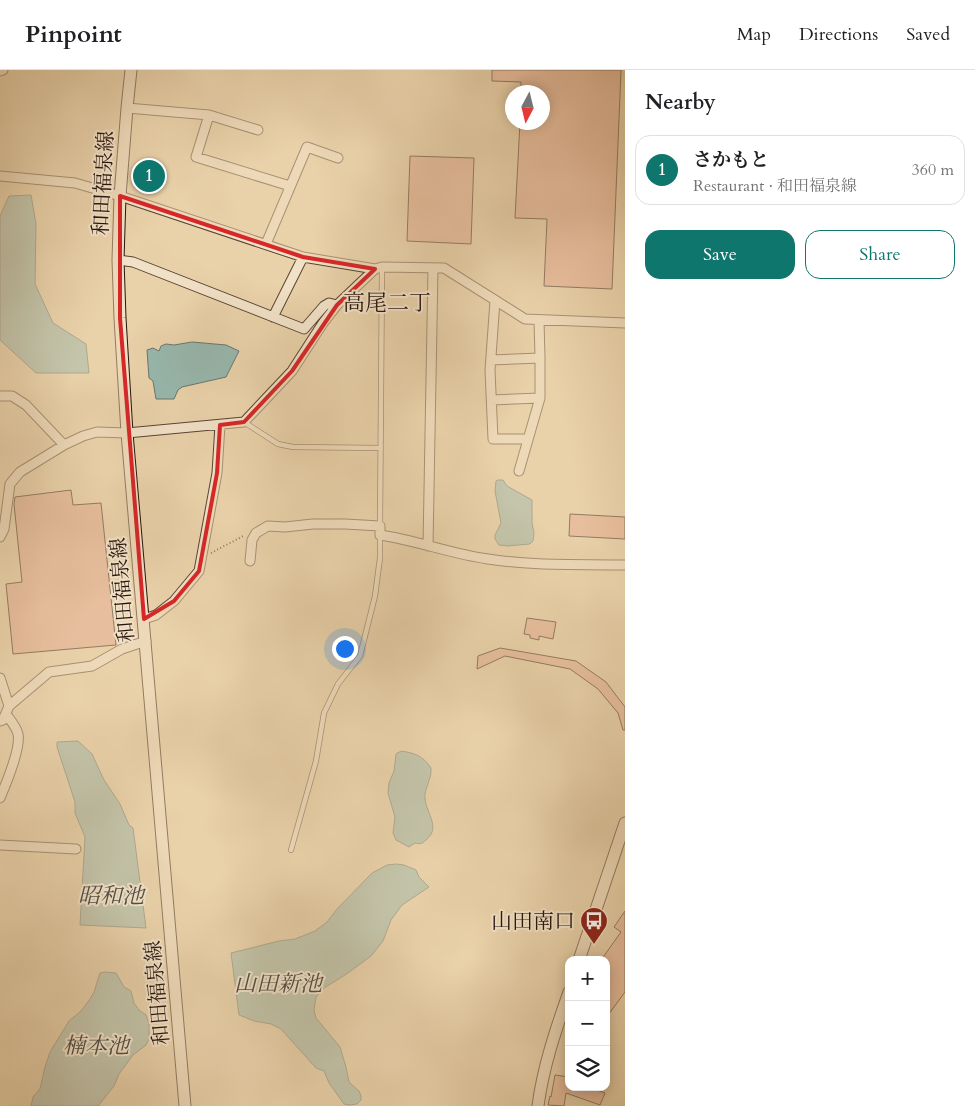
<!DOCTYPE html>
<meta charset="utf-8">
<style>
:root{--surface:#fff;--page:#f6f6f6;--text:#202124;--muted:#757577;--line:#e0e0e0;--accent:#0f766e}
body{margin:0;font-family:Cardo,"Noto Serif JP",serif;background:var(--page);color:var(--text)}
.controls{position:absolute;right:15px;bottom:15px;display:grid;overflow:hidden;border-radius:10px;box-shadow:0 2px 12px #0003}
.controls button{width:45px;height:45px;display:grid;place-items:center;padding:0;border:0;border-bottom:1px solid var(--line);background:var(--surface);color:var(--text);font:25px sans-serif}
.compass{position:absolute;left:505px;top:15px;width:45px;height:45px;border-radius:50%;background:var(--surface);box-shadow:0 2px 12px #0003;rotate:187deg}
.you{position:absolute;left:344px;top:578px;width:18px;height:18px;margin:-12px;border:4px solid #fff;border-radius:50%;background:#1a73e8;box-shadow:0 0 0 8px #1a73e833}
.badge{display:grid;place-items:center;width:32px;height:32px;border-radius:50%;background:var(--accent);color:#fff;font-size:16px;font-weight:700}
.pin{position:absolute;translate:-50% -50%;border:2px solid #fff;box-shadow:0 1px 5px #0006}
.list{margin:0;padding:0;list-style:none}
h2{display:flex;justify-content:space-between;align-items:center;height:65px;margin:0;padding:0 20px;font-size:21px}
h2 small{font-size:16px;font-weight:400;color:var(--muted)}
.list li{display:grid;grid-template-columns:32px 1fr auto;gap:15px;align-items:center;box-sizing:border-box;height:70px;margin:0 10px 10px;padding:0 10px;border:1px solid var(--line);border-radius:15px}
.list b{display:block;font-size:19px;white-space:nowrap}
.list p{margin:0;font-size:16px;white-space:nowrap;color:var(--muted)}
.list em{font-size:16px;font-style:normal;color:var(--muted)}
.actions{display:flex;gap:10px;padding:15px 20px}
.actions a{flex:1;padding:11px 0;border:1px solid var(--accent);border-radius:15px;text-align:center;font-size:18px;color:var(--accent)}
.actions .main{background:var(--accent);color:#fff}
.icon{flex:none;width:28px;height:28px;fill:none;stroke:currentColor;stroke-width:2;stroke-linecap:round;stroke-linejoin:round}
.map{position:relative;flex:none;width:625px;height:1036px;overflow:hidden}
header{display:flex;align-items:center;gap:30px;box-sizing:border-box;height:70px;padding:0 25px;background:var(--surface);border-bottom:1px solid var(--line)}
header strong{font-size:24px}
nav{display:flex;gap:28px;margin-inline-start:auto;font-size:18px}
main{display:flex}
aside{flex:1;background:var(--surface)}
.map>svg:first-child{display:block}
.water{fill:#97b7ad;stroke:#6b766d}
.building{fill:#e6a891;stroke:#28150d}
.lines{fill:none;stroke-linecap:round;stroke-linejoin:round}
.service-casing{stroke:#584434;stroke-width:6}
.minor-casing{stroke:#584434;stroke-width:11}
.secondary-casing{stroke:#28150d;stroke-width:13}
.path{stroke:#28150d;stroke-width:2;stroke-dasharray:1 2.5;stroke-linecap:butt}
.service{stroke:#f1e1c7;stroke-width:4.5}
.minor{stroke:#f1e1c7;stroke-width:9}
.secondary{stroke:#f1e1c7;stroke-width:11}
.marked{fill:none;stroke:#d62828;stroke-width:4;stroke-linejoin:round}
.labels{text-anchor:middle;stroke-width:4;stroke-linejoin:round;paint-order:stroke}
.street-label{font-size:21px;fill:#28150d;stroke:#f1e1c7}
.poi-label{font-size:21px;fill:#28150d;stroke:#f1e1c7;text-anchor:end}
.neighbourhood-label{font-size:22px;fill:#28150d;stroke:#f1e1c7}
.water-label{font-size:22px;font-style:italic;fill:#4f4e45;stroke:#f1e1c7}
</style>
<header>
<strong>Pinpoint</strong>
<nav><a>Map</a><a>Directions</a><a>Saved</a></nav>
</header>
<main>
<div class="map">
<svg width="625" height="1036" viewBox="0 0 625 1036">
<rect width="100%" height="100%" fill="#e9d1a9"/>
<filter id="stains"><feTurbulence type="fractalNoise" baseFrequency=".004" numOctaves="4"/><feColorMatrix values="0 0 0 0 .2 0 0 0 0 .09 0 0 0 0 .02 0 0 0 .5 -.17"/></filter>
<radialGradient id="worn" r=".72"><stop offset=".6" stop-color="#630" stop-opacity="0"/><stop offset="1" stop-color="#630" stop-opacity=".3"/></radialGradient>
<path class="water" d="M31,125L36,154L35,214L53,253L86,274L89,303H36L0,270V146L9,126Z
M192,272L226,275L239,281L226,307L182,317L178,320L174,329H156L153,311L149,308L147,280L153,278L159,281L161,276L166,274L174,275Z
M498,410H503L507,416L532,430V453L534,463L533,471L530,474L507,476L499,475L495,469V465L501,453L495,421L496,411Z
M78,671L92,684L104,710L120,734L129,755L133,758L146,858L80,855L85,767L75,743V732L57,677V672Z
M401,681C415,683 423,686 431,698C431,702 431,706 429,710C428,716 424,722 425,729C427,744 441,758 426,770C422,774 420,774 415,773L409,777L396,770L393,763L395,747L388,723L389,713L394,701L396,684Z
M396,794L404,795L416,800L419,807L429,817L402,835L391,850L383,871L371,886L348,903L324,918L316,927L314,940L316,948L340,977L346,997L349,1012L359,1021L361,1026V1030L357,1034L350,1035L344,1034L329,1013L324,1001L316,998L281,959L271,954L254,951L239,945L231,883L279,871L295,869L315,861L327,852L337,839L372,803L387,795Z
M105,902L116,903L124,917L131,921L134,933L139,940L146,945L149,954V969L146,975L133,985L119,1004L114,1016L98,1036H31L33,1027L40,1019L45,997L50,982L69,951L81,941L90,929L94,922L100,903Z"/>
<path class="building" d="M492,0H621L612,219L544,216L547,149L515,148L520,52H542V22H521V12L492,11Z
M410,86L474,88L471,174L407,171Z
M71,420L73,435L101,433L116,575L13,584L6,514L22,512L14,434L15,427Z
M570,444L625,447V469L569,466Z
M527,548L556,552L553,569L539,566V570L530,568V565L524,564Z
M500,578L576,591L606,612L625,637V660H623L618,643L598,619L570,599L505,586L477,599L478,586Z
M625,841V922L606,948V890H601L621,862L614,857Z
M555,1005L569,1007V1017H589L605,1023L600,1035L566,1023L564,1036L548,1035L550,1026L551,1027Z"/>
<g class="lines">
<defs>
<path id="service" d="M244,352L278,374L293,377L380,378
M380,456L382,197
M291,780L316,691L324,643L338,614L360,586L375,526L380,488V465"/>
<path id="minor" d="M0,1L3,0
M127,38L209,45L258,60
M209,45L196,87L290,116
M0,106L75,113L120,126L303,187L375,199L382,197L444,198L525,249L625,253
M266,174L307,77L338,88
M118,190L133,192L304,259L324,236L329,233L337,235
M495,231L490,300L493,369H528
M273,247L303,187
M491,290L540,288
M0,326H12L26,335L64,375
M492,330L540,328
M519,401L540,328V288L539,250
M0,467L4,459L10,414L20,402L64,375L83,366L97,362L127,363L244,352L292,301L323,253L337,235L375,199
M428,476L433,198
M250,491L252,470L256,463L268,456L285,457L313,454H345L380,456V465C416,470 451,484 488,489C533,496 579,494 625,495
M144,549L156,545L174,531L199,501L217,403L220,355
M0,608L9,636
M0,651L3,650L9,636L49,602L92,596L122,579L146,571
M0,728C6,714 21,678 18,664C16,656 10,650 6,644
M0,775L76,779"/>
<path id="secondary" d="M131,0L127,38L120,126L118,190L120,248L127,363L185,1036
M579,890L625,753
M538,1036C543,997 556,959 569,922"/>
</defs>
<use href="#service" class="service-casing"/>
<use href="#minor" class="minor-casing"/>
<use href="#secondary" class="secondary-casing"/>
<path class="path" d="M211,483L245,465"/>
<use href="#service" class="service"/>
<use href="#minor" class="minor"/>
<use href="#secondary" class="secondary"/>
</g>
<path d="M0 0H625V1036H0ZM120,126L303,187L375,199L337,235L292,301L244,352L220,355L217,403L199,501L174,531L144,549L120,248Z" fill="#e9d1a9" fill-opacity=".55" fill-rule="evenodd"/>
<path class="marked" d="M120,126L303,187L375,199L337,235L292,301L244,352L220,355L217,403L199,501L174,531L144,549L120,248Z"/>
<defs>
<symbol id="bus-pin" viewBox="-11 -11 22 30"><path d="M0 17L-7.5 6A9.5 9.5 0 1 1 7.5 6Z" fill="#8f2418" stroke="#f1e1c7"/><path d="M-5-6H5V4H4V6H2V4H-2V6H-4V4H-5ZM-3.5-4V0h7V-4ZM-3.5 1.2v1.5H-2V1.2ZM2 1.2v1.5H3.5V1.2Z" fill="#fff"/></symbol>
</defs>
<g fill-rule="evenodd">
<use href="#bus-pin" x="578" y="835" width="32" height="43"/>
</g>
<g class="labels">
<g class="street-label">
<text transform="translate(103 113) rotate(-87)" y="7">和田福泉線</text>
<text transform="translate(122 520) rotate(-95)" y="7">和田福泉線</text>
<text transform="translate(157 923) rotate(-95)" y="7">和田福泉線</text>
</g>
<g class="poi-label">
<text x="575" y="858">山田南口</text>
</g>
<g class="neighbourhood-label">
<text x="387" y="240">高尾二丁</text>
</g>
<g class="water-label">
<text x="111" y="833">昭和池</text>
<text x="278" y="921">山田新池</text>
<text x="96" y="983">楠本池</text>
</g>
</g>
<rect width="100%" height="100%" filter="url(#stains)"/>
<rect width="100%" height="100%" fill="url(#worn)"/>
</svg>
<div class="controls">
<button>+</button>
<button>−</button>
<button><svg class="icon" aria-label="layers" viewBox="0 0 24 24"><path d="M12 4l9 5-9 5-9-5zM3 14l9 5 9-5"/></svg></button>
</div>
<svg class="compass" viewBox="-18 -18 36 36"><path d="M0-13l5 13h-10z" fill="#e53935"/><path d="M0 13l5-13h-10z" fill="#757577"/></svg>
<div class="you"></div>
<div class="pin badge" style="left:149px;top:106px">1</div>
</div>
<aside>
<h2>Nearby<small></small></h2>
<ul class="list">
<li><span class="badge">1</span><div><b>さかもと</b><p>Restaurant · 和田福泉線</p></div><em>360 m</em></li>
</ul>
<div class="actions"><a class="main">Save</a><a>Share</a></div>
</aside>
</main>
